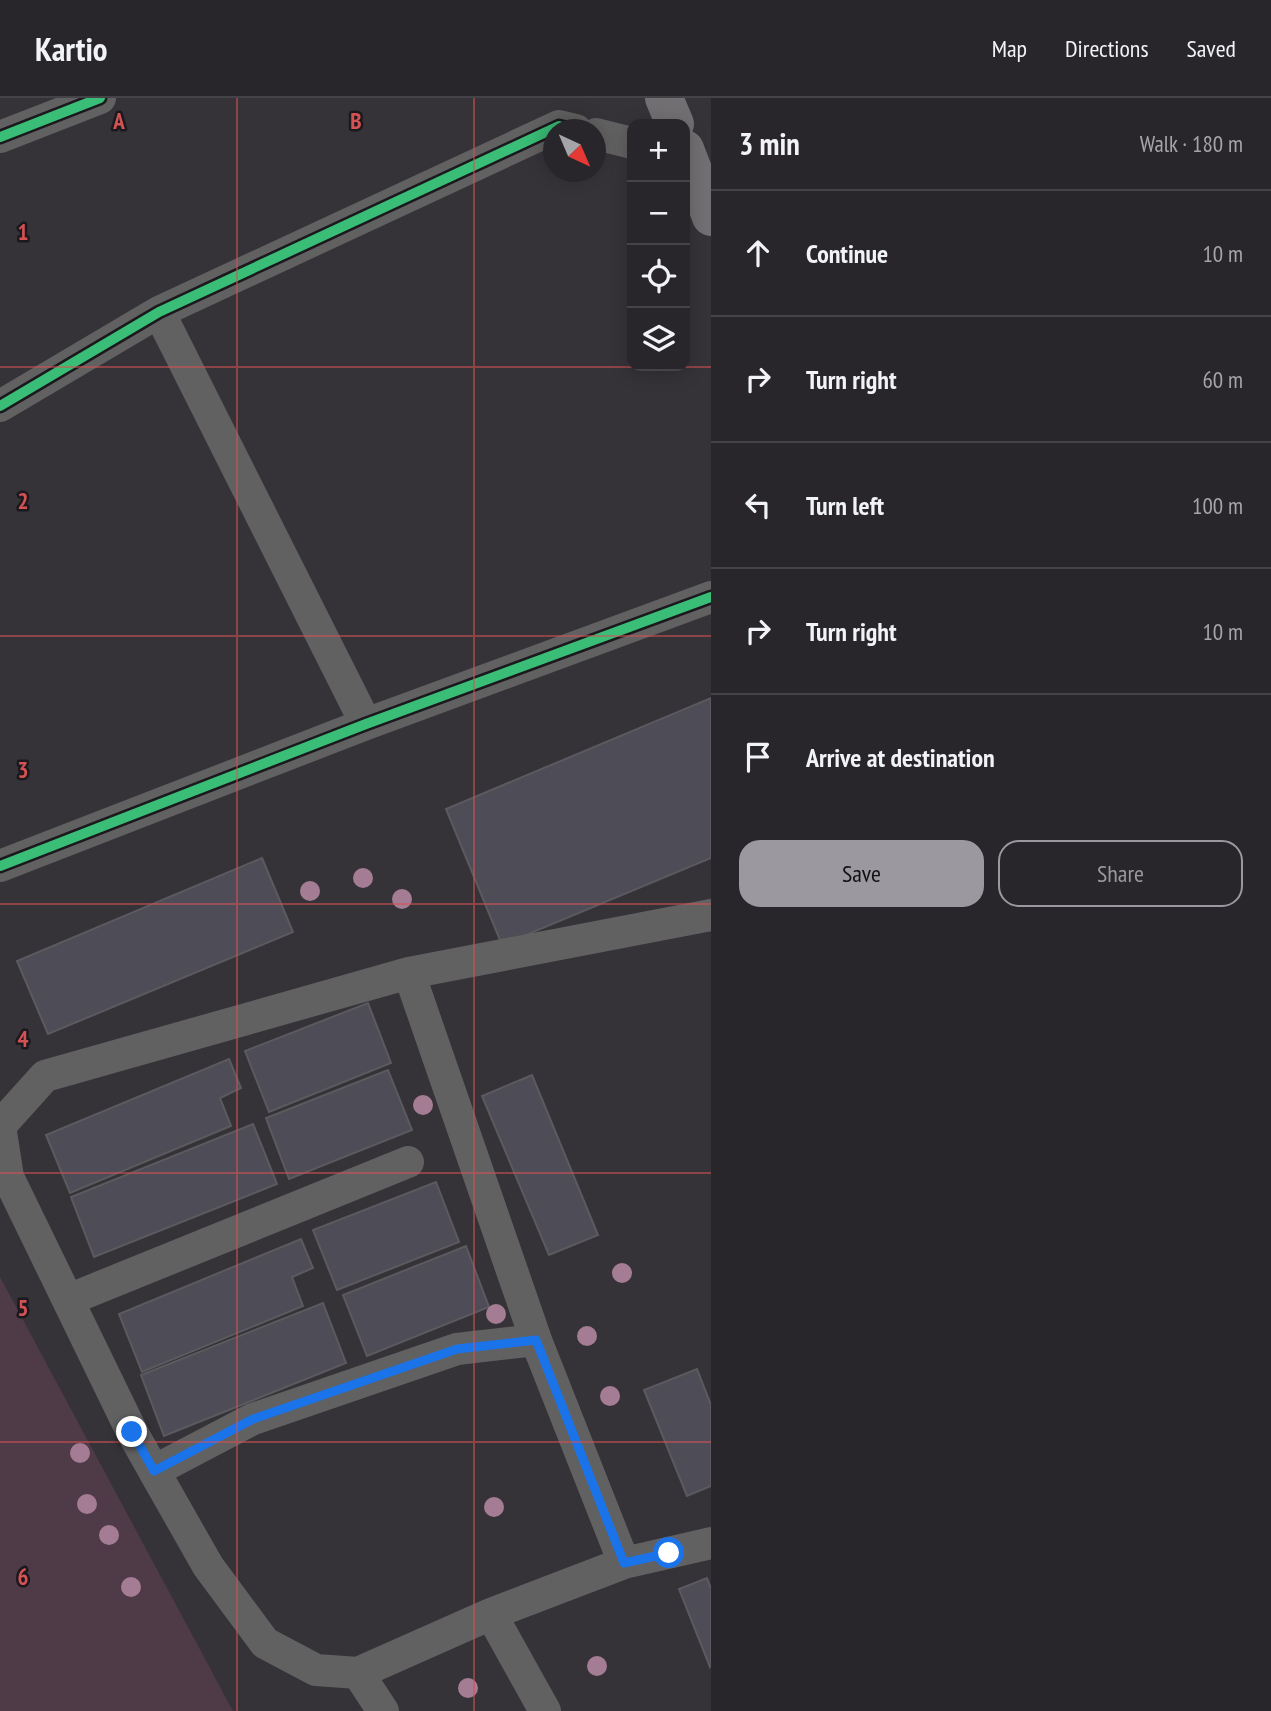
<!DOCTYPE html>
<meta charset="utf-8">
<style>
:root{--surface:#28262a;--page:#302e32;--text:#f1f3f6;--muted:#a5a5a8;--line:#444347;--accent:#9c989f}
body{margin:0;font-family:"PT Sans Narrow",sans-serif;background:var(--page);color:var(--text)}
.controls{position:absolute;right:21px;top:21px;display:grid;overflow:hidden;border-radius:14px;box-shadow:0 4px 18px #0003}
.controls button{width:63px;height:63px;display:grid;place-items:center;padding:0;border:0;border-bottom:2px solid var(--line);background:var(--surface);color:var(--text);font:35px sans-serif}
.compass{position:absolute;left:543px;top:21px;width:63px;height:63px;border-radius:50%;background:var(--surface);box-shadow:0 4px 18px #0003;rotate:136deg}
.stop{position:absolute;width:21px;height:21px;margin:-16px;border:5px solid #1a73e8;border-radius:50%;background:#fff}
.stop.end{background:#1a73e8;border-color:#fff;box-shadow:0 2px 7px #0008}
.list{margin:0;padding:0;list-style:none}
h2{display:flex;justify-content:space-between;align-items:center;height:91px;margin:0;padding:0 28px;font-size:30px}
h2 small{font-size:23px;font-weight:400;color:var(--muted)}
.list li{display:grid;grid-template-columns:46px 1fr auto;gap:21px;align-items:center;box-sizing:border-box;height:126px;padding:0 28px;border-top:2px solid var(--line)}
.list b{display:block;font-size:26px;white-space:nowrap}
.list em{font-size:23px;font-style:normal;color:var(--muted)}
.actions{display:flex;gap:14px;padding:21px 28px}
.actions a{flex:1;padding:16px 0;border:2px solid var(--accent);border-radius:21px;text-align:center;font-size:24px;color:var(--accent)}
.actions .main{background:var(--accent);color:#111}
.icon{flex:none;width:38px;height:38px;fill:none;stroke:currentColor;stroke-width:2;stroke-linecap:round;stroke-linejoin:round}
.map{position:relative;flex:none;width:711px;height:1613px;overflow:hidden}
header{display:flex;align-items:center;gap:42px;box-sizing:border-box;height:98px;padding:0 35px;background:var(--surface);border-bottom:2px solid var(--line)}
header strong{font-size:33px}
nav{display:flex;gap:38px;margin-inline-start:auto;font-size:24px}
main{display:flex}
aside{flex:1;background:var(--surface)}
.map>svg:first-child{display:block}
.green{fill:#4f3a47}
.building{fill:#4e4d57;stroke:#5b5a5f;stroke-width:2}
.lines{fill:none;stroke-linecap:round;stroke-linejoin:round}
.minor{stroke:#626162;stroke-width:32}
.highway{stroke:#716f72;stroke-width:38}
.cycleway-casing{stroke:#1b191e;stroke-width:15}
.cycleway{stroke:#3abd76;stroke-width:10}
.tree{fill:#a47d94}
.route{stroke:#1a73e8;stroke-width:9}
.grid{fill:none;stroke:#d55254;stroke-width:2;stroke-opacity:0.55}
.grid-label{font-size:23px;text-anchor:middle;font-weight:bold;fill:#d55254;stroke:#1b191e;stroke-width:5;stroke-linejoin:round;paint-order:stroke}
</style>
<header>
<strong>Kartio</strong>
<nav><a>Map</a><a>Directions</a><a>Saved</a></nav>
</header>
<main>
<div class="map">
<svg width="711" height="1613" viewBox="0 0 711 1613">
<rect width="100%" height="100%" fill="#353338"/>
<path class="green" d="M0,1179L233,1613H0Z"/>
<path class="building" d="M711,600V760L502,847L446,711Z
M262,760L293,834L48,936L17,863Z
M368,905L391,965L269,1014L245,953Z
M229,961L241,990L220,1000L231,1028L70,1095L46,1037Z
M388,972L412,1032L289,1081L266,1020Z
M532,977L598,1137L549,1157L482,998Z
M253,1026L277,1086L94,1159L71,1099Z
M436,1084L459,1144L337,1192L313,1132Z
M301,1141L313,1170L292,1179L303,1208L142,1274L119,1216Z
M466,1148L489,1209L367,1258L343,1197Z
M323,1205L346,1265L164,1338L141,1277Z
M697,1271L711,1307V1388L687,1398L644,1292Z
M707,1480L711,1491V1568L710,1569L679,1491Z"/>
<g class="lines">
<path class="minor" d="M596,36L632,45
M0,39L100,0
M159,214L366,626
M0,308L159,214L559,28L576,32
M0,768L366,626L711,499
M409,875L536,1242
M68,1202L408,1064
M154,1373L132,1334L8,1079L0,1028L45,978L409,875L711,817
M624,1465L536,1242L457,1251L253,1321L154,1373L208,1468L265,1545L316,1572L358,1575L491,1516L624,1465L711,1445
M491,1516L545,1613
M358,1575L383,1613"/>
<path class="highway" d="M664,0L675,26
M685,51L711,119"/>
<defs>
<path id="cycleway" d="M0,39L100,0
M0,308L159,214L559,28L576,32
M0,768L366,626L711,499"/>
</defs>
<use href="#cycleway" class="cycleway-casing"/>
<use href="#cycleway" class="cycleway"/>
</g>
<g class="tree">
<circle cx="363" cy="780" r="10"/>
<circle cx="310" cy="793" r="10"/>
<circle cx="402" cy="801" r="10"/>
<circle cx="423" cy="1007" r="10"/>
<circle cx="622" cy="1175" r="10"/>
<circle cx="496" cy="1216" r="10"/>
<circle cx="587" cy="1238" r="10"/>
<circle cx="610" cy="1298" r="10"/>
<circle cx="80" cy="1355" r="10"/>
<circle cx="87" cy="1406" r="10"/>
<circle cx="494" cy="1409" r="10"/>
<circle cx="109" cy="1437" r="10"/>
<circle cx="131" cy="1489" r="10"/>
<circle cx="597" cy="1568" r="10"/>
<circle cx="468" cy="1590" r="10"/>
</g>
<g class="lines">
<path class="route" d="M132,1334L154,1373L253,1321L457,1251L536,1242L624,1465L669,1455"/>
</g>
<path class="grid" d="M237,0V1613M474,0V1613M0,269H711M0,538H711M0,806H711M0,1075H711M0,1344H711"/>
<g class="grid-label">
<text x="119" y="31">A</text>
<text x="356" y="31">B</text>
<text x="23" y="142">1</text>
<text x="23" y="411">2</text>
<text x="23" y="680">3</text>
<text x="23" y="949">4</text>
<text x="23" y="1218">5</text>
<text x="23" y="1487">6</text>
</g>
</svg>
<div class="controls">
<button>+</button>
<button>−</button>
<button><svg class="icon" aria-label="locate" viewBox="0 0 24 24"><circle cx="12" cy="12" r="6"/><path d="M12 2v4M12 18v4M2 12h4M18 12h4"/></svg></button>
<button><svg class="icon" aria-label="layers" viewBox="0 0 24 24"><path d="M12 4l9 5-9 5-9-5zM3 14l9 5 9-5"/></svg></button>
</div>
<svg class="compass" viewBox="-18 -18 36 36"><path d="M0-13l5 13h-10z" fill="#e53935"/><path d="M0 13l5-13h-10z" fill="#a5a5a8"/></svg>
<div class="stop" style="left:669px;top:1455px"></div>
<div class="stop end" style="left:132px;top:1334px"></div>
</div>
<aside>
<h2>3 min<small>Walk · 180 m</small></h2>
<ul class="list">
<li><svg class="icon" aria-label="ahead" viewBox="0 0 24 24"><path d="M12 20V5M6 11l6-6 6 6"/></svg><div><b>Continue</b></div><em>10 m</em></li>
<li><svg class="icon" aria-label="right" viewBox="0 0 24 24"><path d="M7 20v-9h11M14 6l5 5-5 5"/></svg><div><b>Turn right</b></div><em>60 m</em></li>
<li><svg class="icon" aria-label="left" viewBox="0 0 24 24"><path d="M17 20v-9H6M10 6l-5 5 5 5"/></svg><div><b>Turn left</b></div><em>100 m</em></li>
<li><svg class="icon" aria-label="right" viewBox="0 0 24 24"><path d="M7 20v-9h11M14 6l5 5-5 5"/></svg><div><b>Turn right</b></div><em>10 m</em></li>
<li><svg class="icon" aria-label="arrive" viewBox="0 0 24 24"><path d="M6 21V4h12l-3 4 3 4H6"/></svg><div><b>Arrive at destination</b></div></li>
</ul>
<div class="actions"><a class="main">Save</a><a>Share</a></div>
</aside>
</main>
